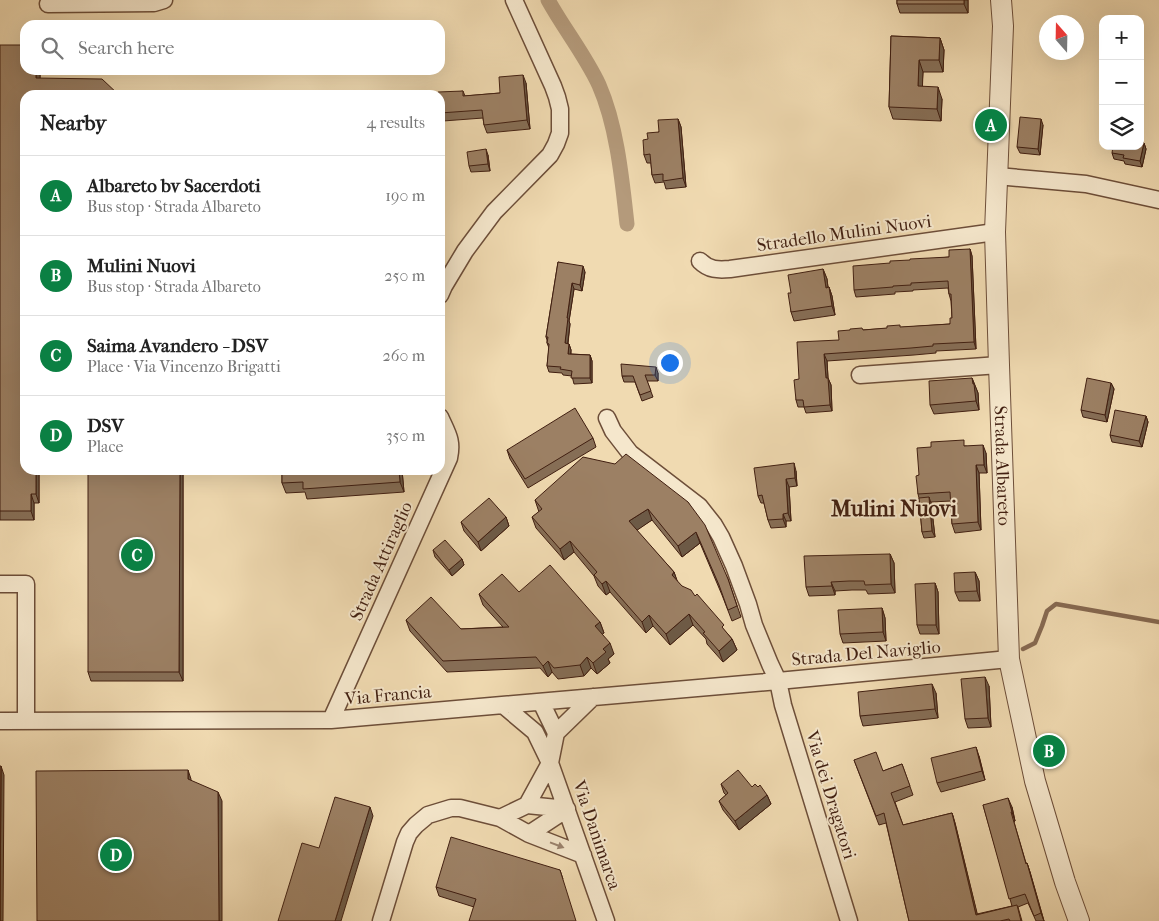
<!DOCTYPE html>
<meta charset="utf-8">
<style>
:root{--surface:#fff;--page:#f6f6f6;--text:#222;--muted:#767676;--line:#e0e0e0;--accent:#0b8043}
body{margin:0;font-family:"IM FELL French Canon",serif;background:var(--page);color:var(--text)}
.controls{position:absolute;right:15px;top:15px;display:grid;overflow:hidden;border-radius:10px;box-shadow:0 5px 20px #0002}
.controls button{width:45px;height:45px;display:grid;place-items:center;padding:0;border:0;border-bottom:1px solid var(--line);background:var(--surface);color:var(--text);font:25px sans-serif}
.compass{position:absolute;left:1039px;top:15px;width:45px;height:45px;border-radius:50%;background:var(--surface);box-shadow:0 5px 20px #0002;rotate:340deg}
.you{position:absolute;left:669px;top:362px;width:18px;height:18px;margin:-12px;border:4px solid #fff;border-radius:50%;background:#1a73e8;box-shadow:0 0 0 8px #1a73e833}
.badge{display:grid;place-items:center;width:32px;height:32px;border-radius:50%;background:var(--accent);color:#fff;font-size:16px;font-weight:700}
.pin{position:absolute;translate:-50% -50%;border:2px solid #fff;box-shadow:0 1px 5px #0006}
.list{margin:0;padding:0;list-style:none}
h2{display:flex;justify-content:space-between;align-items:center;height:65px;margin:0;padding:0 20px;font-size:21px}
h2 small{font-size:16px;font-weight:400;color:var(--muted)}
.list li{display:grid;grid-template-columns:32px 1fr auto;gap:15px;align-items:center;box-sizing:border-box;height:80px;padding:0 20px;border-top:1px solid var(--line)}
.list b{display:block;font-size:19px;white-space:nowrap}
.list p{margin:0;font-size:16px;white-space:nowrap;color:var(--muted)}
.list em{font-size:16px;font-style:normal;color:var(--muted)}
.icon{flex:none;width:28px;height:28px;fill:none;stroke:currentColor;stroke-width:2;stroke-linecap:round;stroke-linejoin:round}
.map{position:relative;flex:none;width:1159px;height:921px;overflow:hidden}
.search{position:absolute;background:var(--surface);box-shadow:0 5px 20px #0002;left:20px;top:20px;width:425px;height:55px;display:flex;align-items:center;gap:12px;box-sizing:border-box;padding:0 18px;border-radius:15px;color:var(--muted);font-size:19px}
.panel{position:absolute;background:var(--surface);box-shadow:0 5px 20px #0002;left:20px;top:90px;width:425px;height:385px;border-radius:15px}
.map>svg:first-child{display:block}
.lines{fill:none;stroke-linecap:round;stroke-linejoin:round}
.stream{stroke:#866951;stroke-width:4.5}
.canal{stroke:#b49a7b;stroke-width:15}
.minor-casing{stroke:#6d4e39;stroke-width:19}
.tertiary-casing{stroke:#6d4e39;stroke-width:22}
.minor{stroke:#f5e7cc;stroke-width:16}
.tertiary{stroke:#f5e7cc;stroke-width:20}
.wall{fill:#866e56;stroke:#411f11}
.shaded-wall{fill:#6d5a46;stroke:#411f11}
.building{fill:#9c8064;stroke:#411f11}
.oneway{fill:#9b836e}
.labels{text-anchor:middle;stroke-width:4;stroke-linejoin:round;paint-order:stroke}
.street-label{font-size:18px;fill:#411f11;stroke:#f5e7cc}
.district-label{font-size:22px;font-weight:bold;fill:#411f11;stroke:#f5e7cc}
</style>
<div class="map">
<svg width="1159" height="921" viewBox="0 0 1159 921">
<rect width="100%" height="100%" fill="#f0dab1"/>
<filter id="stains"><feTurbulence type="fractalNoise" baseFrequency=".004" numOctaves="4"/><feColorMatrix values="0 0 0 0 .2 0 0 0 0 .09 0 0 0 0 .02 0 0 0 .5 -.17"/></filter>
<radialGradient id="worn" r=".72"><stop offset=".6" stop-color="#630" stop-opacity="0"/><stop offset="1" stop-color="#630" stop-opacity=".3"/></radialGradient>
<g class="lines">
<path class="stream" d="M1023,649L1035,643L1042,626L1047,611L1056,604L1159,622"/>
<path class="canal" d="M548,0C564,29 585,55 599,85C617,126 622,179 627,224"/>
<defs>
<path id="minor" d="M48,4L154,3L164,0
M997,176L1086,184L1159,200
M700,261C709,270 718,270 730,269L995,232
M440,295L444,286L465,251L494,212L550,155L556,144L560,133V109L557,97L553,86L514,0
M860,375L999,365
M607,418L613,431L630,453L699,506L714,525L721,537L734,566L748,604L754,625L770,664L778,681L783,705L849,921
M0,584H26V721
M541,702L556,733
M503,705L535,732L550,763L606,921
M331,720L449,458C453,440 447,433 440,417
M0,721L331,720L778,681L1009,659
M527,805L567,809
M500,818L527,805L550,763L556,733L593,697
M529,834L567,809
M381,921L405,842L409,833L416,825L428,815L451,808H460L500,818L529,834L583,855"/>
<g id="tertiary">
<path id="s1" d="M1001,0L1003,26L995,232L999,365L1009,659L1035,781L1065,882L1079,921"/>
</g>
</defs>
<use href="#minor" class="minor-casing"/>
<use href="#tertiary" class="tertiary-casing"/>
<use href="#minor" class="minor"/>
<use href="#tertiary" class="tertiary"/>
</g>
<path class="wall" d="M897,0H968V13H900L897,4Z
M891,36L940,38L944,50L943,72H923L922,86L942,99L941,121L893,119L889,107Z
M0,45L25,70H40V78L25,95L39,470V503H34V520H0Z
M526,83L530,129L487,133L484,125L483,118L443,121L440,114V95L463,91L465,96L500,93Z
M678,119L681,127L686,187L666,189L664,182L655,183L652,175L651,163H647L644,155L648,139Z
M1043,125L1040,155L1020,153L1017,147Z
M1144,143L1146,149L1142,167L1125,164L1124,161L1114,159L1112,153Z
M488,155L490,171L471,172L469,166Z
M970,249L972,256L976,349L936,351V353L914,355L827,361L828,378L831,385L832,411L806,413L804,407H798L796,400L799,379L839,340L863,330L950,324L952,318L951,301L949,294L948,288L913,290V291L895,292V294L856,297L854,290L890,263L949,257Z
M558,262L585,272L582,291L574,289L569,321L570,324L568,344H569L571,350V354L590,355L592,361V383L574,384L572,376L563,375L562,373L549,372L547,366L549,348L547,343V340L546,337Z
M823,269L827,279L828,287H829L832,296L835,315L794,321L791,312V293Z
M658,373V381H647L653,397L642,401L635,382H624L622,376Z
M972,378L978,393L979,410L934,414L930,405Z
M1111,383L1114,389L1107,422L1083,417L1081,410Z
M1146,416L1148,422L1142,447L1112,442L1110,435Z
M593,438L596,447L528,488L510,459L507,450Z
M966,446L986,453L987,473H979L981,530L955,533L952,524L951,501L931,502L935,537L924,538L922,532L919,498L918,494L919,475L931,447Z
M183,470V681H91L88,672Z
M282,470H402L404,492L307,499L305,492L286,493L282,483Z
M796,471L797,486L789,487L791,521H786V527L771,528L768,520L764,503H761L758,496Z
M535,500L688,502L728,579L741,617L732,621L722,595L700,543L682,557L652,520L636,530L674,572L677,581L727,633L732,639L737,650L723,662L707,644L706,639L693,625L670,645L653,626L646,633L610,592L606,595L598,586L594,576L574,552L564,560L536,528L532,517L539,512Z
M506,517L509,526L481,551L464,531L461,522Z
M433,550L462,559L464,565L452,576L435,557Z
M890,554L894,563L895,593L868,594L866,590H852L835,591V595L809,596L806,587Z
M975,572L979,581L980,601H959L955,592Z
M935,583L938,592L939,634H920L917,625Z
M519,592L600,622L604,633L602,634L614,654L608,659L610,663L597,674L591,668L584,676L558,679L552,672L548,677L540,668L447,672L410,631L406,620L461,629L503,627L483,605L479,594Z
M882,608L885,618L886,641L843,643L840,634Z
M989,686L991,727L968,728L965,719Z
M936,693L938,718L863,726L860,716Z
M979,756L985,780L941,792L937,783Z
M854,760L883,771L902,764L913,795L895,802L903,825L952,813L955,823L977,914L1012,906L983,805L1012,807L1015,821L1014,822L1026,863H1027L1030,872L1044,921H1036L1028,903L1018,907L1022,921H909L886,823L879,825Z
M721,784L752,787L767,795L771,804L739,830L723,810L719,801L726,795L724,793Z
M560,870L563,879L474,907L439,896L436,887Z"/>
<path class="shaded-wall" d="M964,0H968V13L964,4Z
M940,38L944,50L943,72L939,60Z
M919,60L923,72L922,98L918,86Z
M36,70H40V88L36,78Z
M523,75L526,83L530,129L527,120Z
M938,87L942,99L941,121L937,109Z
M678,119L681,127L686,187L683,178Z
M1041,119L1043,125L1040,155L1038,149Z
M1144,143L1146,149L1142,167L1140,161Z
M486,149L488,155L490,171L488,164Z
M970,249L972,256L976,349L974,342Z
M583,266L585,272L582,291L580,285Z
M823,269L827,279L829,297L826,288Z
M572,283L574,289L569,321L570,324L567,349L565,343L567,318Z
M829,287L832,296L835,315L832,306Z
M569,344L571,350L570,360L568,354Z
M824,354L827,361L828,378L831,385L832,411L830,405L826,378Z
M590,355L592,361V383L590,378Z
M656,367L658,373V381L655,375Z
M972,378L978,393L979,410L976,401Z
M1111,383L1114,389L1107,422L1105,415Z
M1146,416L1148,422L1142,447L1139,441Z
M983,445L986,453L987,473L984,465Z
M794,463L796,471L797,486L795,478Z
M976,465L979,473L981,530L978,522Z
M36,470H39V503L36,494Z
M180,470H183V681L179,672Z
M399,470H402L404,492L400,482Z
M786,479L789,487L791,521L788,513Z
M31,494L34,503V520L31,511Z
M929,497L931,503L935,537L932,531Z
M648,509L652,520L633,533L629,521Z
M783,514L786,521V527L783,519Z
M506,517L509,526L481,551L478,542Z
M696,532L700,543L682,557L678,546Z
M570,541L574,552L564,560L560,549Z
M890,554L894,563L895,593L891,584Z
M462,559L464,565L452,576L449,570Z
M674,572L678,583L672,575Z
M975,572L979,581L980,601L977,591Z
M606,581L610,592L606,595L602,584Z
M831,582L835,591V595L832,586Z
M935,583L938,592L939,634L936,625Z
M882,608L885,618L886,641L883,632Z
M689,614L693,625L670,645L666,634Z
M649,615L653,626L646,633L642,622Z
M600,622L604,633L599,637L595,626Z
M732,639L737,650L723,662L719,651Z
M610,643L614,654L608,659L610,663L597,674L593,663L603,649Z
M587,657L591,668L584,676L580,665Z
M548,661L552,672L548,677L543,666Z
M985,677L989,686L991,727L988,718Z
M932,684L936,693L938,718L935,709Z
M976,747L979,756L985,780L982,771Z
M1,766L4,775L3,921H0Z
M188,770L191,779V788L188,779Z
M218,792L222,801V921H219Z
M767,795L771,804L739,830L735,821Z
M1008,798L1012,807L1015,821L1012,812Z
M370,807L373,816L341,921H335Z
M952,813L955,823L979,921L976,915Z
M1027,863L1030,872L1044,921L1041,913Z"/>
<path class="building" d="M897,0H964V4H897Z
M891,36L940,38L939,60H919L918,86L938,87L937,109L889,107Z
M0,45H25V70H36V78L102,79L119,95H25V470H36V494H31V511H0Z
M523,75L527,120L484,125L482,110L440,113V95H438V92L463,91V96L500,93L499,77Z
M1020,117L1041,119L1038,149L1017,147Z
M678,119L683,178L663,181V174L652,175L650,154L644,155L643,140L648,139L647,133L659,132L658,120Z
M1140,142L1144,143L1140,161L1123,158L1124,155L1112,153L1113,146H1140Z
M486,149L488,164L469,166L467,152Z
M970,249L974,342L933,344V346L911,348L824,354L826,378H828L830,405L804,407L803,400H796L794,380L799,379L797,342L839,340L838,331L850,330V329L862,328L863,330L887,328V326L900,325V327L950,324V318H952L951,294H949L948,281L911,283V285L893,286V287L854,290L853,266L890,263V261L910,260V259L949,257V250Z
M558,262L583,266L580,285L572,283L567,318H568L565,343L569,344L568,354L590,355V378H571L572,371L560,369L561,367L547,366L549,344L547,343L548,337H546Z
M823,269L826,288L829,287L832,306L791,312L788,293H791L788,275Z
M621,364L656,367L655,375H645L651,391L640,395L633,376H622Z
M972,378L973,384H974L976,401L930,405L929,381Z
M1087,378L1111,383L1105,415L1081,410Z
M575,408L593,438L525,479L507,450Z
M1115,410L1146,416L1139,441L1110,435Z
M964,440V446L983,445L984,465H976L978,522L952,524L950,492L918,494L916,476L919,475L917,448L931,447V442Z
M626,454L688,502L705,525L728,579L737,606L728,610L719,585L696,532L678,546L648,509L629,521L674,572L672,575L682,586L691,590L695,596L697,594L724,625L722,627L732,639L719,651L703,633L705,632L689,614L666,634L649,615L642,622L606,581L602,584L594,575L597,572L570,541L560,549L532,517L542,509L535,500L583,457L615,464Z
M794,463L795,478L786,479L788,513L783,514V519L768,520L762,495L758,496L754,468Z
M88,470H180L179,672H88Z
M282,470H399L400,482L303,489V482L282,483Z
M929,497L932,531L922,532L919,498Z
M489,498L506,517L478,542L461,522Z
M445,540L462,559L449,570L433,550Z
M890,554L891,584L865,585L864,581H849L831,582L832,586L806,587L804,556Z
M550,565L600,622L595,626L610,643L603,649L606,652L593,663L587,657L580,665L554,668L548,661L543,666L536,657L443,661L406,620L431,597L461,629L509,627L479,594L502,574L519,592Z
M975,572L977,591L955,592L954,573Z
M935,583L936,625H917L915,584Z
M882,608L883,632L840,634L838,610Z
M985,677L988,718L965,719L961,679Z
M932,684L935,709L860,716L858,692Z
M976,747L982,771L937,783L931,758Z
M876,752L883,771L902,764L910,786L891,793L903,825L952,813L976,915L1017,905L1021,921H1010L1009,919L1000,921H909L884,813L876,816L854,760Z
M0,766H1L0,921Z
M188,770V779L218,792L219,921H37L36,771Z
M738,770L752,787L755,784L758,787L760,785L767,795L735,821L719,801L728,793L721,784Z
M335,797L370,807L335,921H278L302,843L319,848Z
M1008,798L1012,812H1011L1026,864L1027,863L1041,913L1034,916L1025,894L1009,899L983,805Z
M451,837L560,870L576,921H469L476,899L436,887Z"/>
<defs><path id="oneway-solid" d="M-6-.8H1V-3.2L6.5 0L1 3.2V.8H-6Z" transform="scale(1.25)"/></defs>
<use class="oneway" href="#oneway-solid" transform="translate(557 845) rotate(21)"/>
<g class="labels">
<g class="street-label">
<text transform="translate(844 233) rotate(-8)" y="6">Stradello Mulini Nuovi</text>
<text dy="6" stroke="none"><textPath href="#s1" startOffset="466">Strada Albareto</textPath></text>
<text transform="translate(381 561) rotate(-66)" y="6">Strada Attiraglio</text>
<text transform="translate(866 653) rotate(-5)" y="6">Strada Del Naviglio</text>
<text transform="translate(388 695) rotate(-5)" y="6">Via Francia</text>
<text transform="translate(831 795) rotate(73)" y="6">Via dei Dragatori</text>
<text transform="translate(597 835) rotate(71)" y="6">Via Danimarca</text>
</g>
<g class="district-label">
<text x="894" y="516">Mulini Nuovi</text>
</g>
</g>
<rect width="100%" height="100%" filter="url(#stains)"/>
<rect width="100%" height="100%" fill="url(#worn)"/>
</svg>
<div class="controls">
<button>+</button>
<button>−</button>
<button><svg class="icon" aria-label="layers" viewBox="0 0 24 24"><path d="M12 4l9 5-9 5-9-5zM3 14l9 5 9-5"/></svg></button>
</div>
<svg class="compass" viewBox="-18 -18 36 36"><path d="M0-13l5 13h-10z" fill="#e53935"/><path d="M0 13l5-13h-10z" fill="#767676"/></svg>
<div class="you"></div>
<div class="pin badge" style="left:991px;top:125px">A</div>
<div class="pin badge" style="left:1049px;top:751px">B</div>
<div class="pin badge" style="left:137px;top:555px">C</div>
<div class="pin badge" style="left:116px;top:855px">D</div>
<div class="search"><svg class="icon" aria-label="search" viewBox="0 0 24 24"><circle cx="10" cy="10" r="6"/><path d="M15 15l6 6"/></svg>Search here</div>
<section class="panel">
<h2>Nearby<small>4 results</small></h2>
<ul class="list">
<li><span class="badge">A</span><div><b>Albareto bv Sacerdoti</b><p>Bus stop · Strada Albareto</p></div><em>190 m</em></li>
<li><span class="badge">B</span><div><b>Mulini Nuovi</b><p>Bus stop · Strada Albareto</p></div><em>250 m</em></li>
<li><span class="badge">C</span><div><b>Saima Avandero - DSV</b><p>Place · Via Vincenzo Brigatti</p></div><em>260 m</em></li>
<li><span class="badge">D</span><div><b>DSV</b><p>Place</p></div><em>350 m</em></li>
</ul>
</section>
</div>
